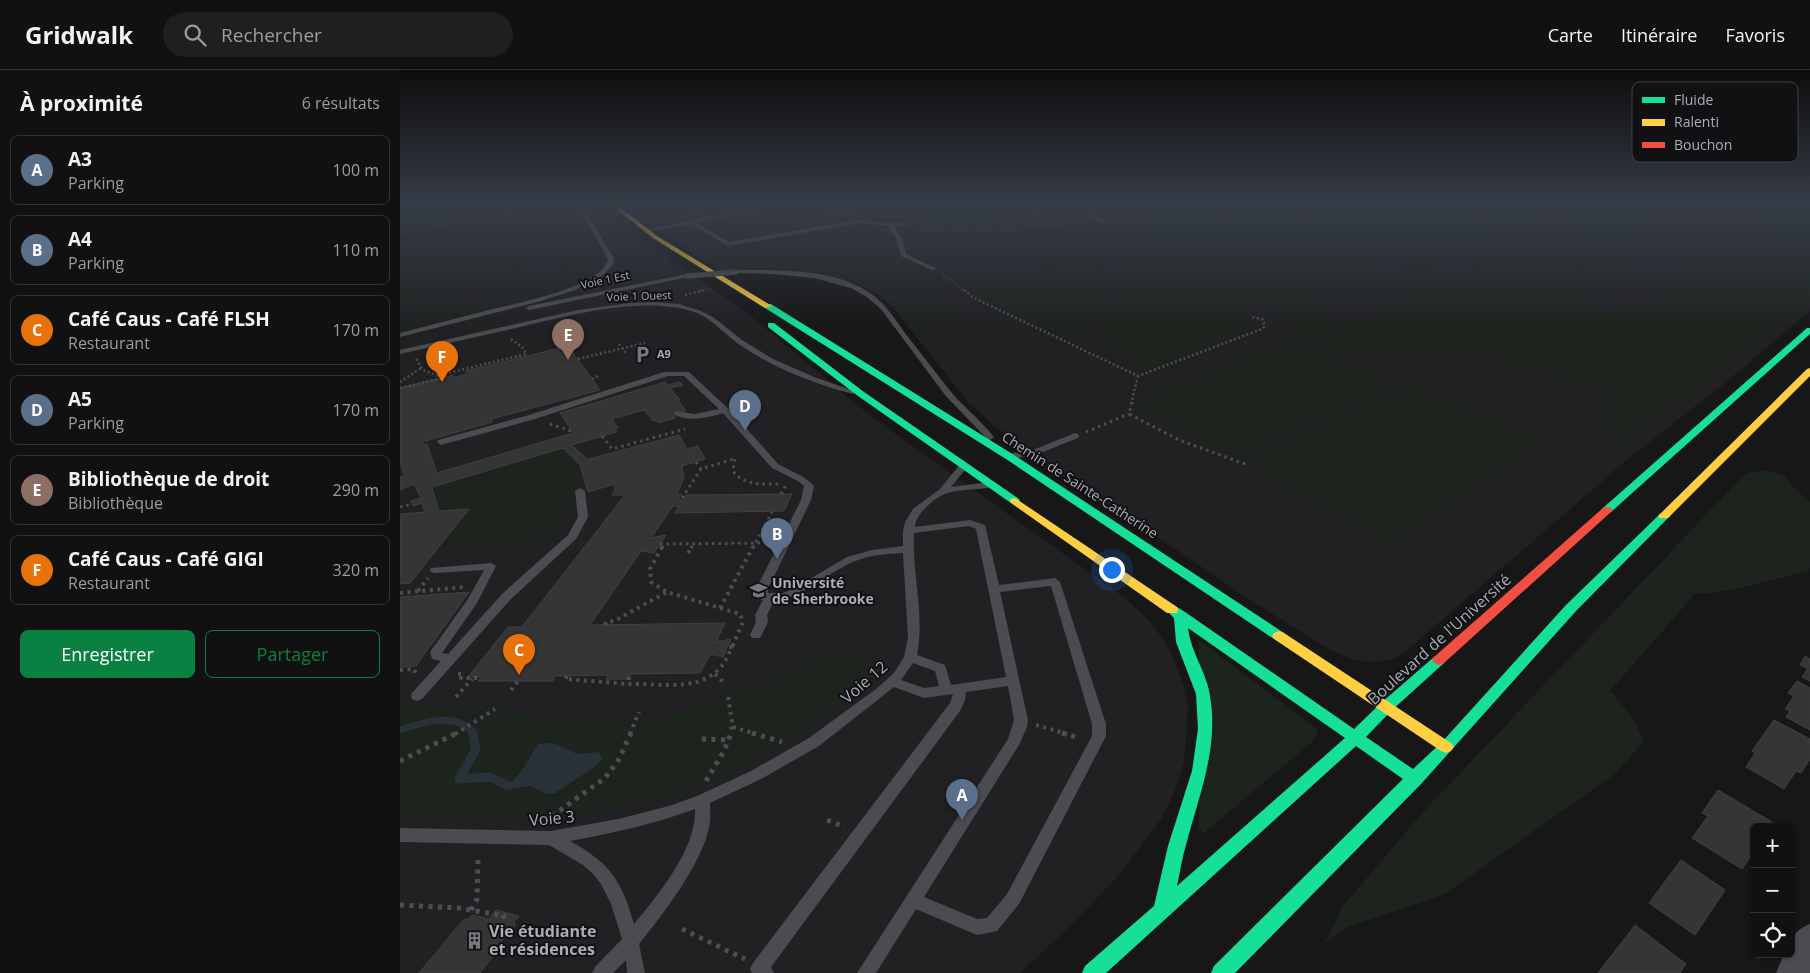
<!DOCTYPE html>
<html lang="fr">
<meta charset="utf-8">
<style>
:root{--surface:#111;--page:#1e1f1f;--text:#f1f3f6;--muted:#9c9d9f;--line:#303131;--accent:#0b8043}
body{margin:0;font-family:"Open Sans",sans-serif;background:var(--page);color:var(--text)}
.controls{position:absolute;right:15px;bottom:15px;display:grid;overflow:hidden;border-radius:8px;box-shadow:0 1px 4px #0004}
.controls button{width:45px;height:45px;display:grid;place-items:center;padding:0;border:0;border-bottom:1px solid var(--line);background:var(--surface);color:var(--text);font:25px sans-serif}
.you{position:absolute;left:711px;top:499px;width:18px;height:18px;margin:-12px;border:4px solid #fff;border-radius:50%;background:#1a73e8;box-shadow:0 0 0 8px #1a73e833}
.badge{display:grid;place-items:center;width:32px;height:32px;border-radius:50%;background:var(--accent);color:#fff;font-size:16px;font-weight:700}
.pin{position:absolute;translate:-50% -41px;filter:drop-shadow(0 1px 2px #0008)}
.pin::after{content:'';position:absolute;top:26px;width:18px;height:15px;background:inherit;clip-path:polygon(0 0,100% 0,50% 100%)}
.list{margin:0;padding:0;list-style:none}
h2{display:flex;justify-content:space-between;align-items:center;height:65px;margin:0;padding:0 20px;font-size:21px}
h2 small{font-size:16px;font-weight:400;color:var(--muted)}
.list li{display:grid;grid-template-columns:32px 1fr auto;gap:15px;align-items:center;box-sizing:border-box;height:70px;margin:0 10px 10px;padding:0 10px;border:1px solid var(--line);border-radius:8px}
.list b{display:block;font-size:19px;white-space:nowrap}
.list p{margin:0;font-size:16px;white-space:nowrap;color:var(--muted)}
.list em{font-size:16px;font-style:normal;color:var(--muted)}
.actions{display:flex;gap:10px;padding:15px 20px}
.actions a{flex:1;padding:11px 0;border:1px solid var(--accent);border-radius:8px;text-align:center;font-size:18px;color:var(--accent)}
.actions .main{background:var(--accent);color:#fff}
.icon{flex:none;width:28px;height:28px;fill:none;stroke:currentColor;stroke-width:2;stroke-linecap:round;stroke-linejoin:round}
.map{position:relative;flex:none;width:1410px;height:903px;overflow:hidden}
header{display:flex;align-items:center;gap:30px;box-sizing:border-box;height:70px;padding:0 25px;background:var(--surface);border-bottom:1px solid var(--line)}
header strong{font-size:24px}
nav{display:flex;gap:28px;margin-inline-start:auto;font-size:18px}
.search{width:350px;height:45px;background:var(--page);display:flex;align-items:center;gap:12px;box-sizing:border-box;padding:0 18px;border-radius:28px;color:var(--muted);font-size:19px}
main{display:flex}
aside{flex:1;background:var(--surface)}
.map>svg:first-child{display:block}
.built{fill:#212123}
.green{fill:#1d241e}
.water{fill:#2a3239}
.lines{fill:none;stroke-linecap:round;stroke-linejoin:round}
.stream-far1{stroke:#2a3239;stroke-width:7}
.stream{stroke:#2a3239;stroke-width:9}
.building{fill:#353536;stroke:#3f4043}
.path-far4{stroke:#4d4e52;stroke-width:2;stroke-dasharray:1 2;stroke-linecap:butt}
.path-far3{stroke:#4d4e52;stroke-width:2.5;stroke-dasharray:2 2.5;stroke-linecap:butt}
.path-far2{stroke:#4d4e52;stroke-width:3;stroke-dasharray:2.5 4;stroke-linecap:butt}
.path-far1{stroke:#4d4e52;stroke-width:4;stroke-dasharray:3 4.5;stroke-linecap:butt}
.path{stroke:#4d4e52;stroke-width:5;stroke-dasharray:4 5.5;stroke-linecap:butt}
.lane{fill:#4b4c50;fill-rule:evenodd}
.street{fill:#4b4c50;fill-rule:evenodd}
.fast{fill:#16e098;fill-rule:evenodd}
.slow{fill:#ffcf43;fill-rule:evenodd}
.jam{fill:#f24e42;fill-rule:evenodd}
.lane-bridge{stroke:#4b4c50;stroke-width:5.5}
.labels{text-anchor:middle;stroke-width:4;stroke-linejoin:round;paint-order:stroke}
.far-street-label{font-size:11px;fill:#a8adb8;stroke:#111113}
.far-poi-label{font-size:11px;font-weight:bold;fill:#a8adb8;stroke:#111113;text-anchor:start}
.street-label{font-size:14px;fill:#a8adb8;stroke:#111113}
.poi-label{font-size:14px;font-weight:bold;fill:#a8adb8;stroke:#111113;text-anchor:start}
.near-street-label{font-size:16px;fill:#a8adb8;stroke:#111113}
.near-poi-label{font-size:16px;font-weight:bold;fill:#a8adb8;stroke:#111113;text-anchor:start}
.key{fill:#111113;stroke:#3e4045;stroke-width:1}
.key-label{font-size:14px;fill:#a8adb8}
</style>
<header>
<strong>Gridwalk</strong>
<div class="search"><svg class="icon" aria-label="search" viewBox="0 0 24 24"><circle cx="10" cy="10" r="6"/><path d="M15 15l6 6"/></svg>Rechercher</div>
<nav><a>Carte</a><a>Itinéraire</a><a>Favoris</a></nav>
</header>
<main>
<aside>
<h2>À proximité<small>6 résultats</small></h2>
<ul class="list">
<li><span class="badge" style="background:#5c6f8a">A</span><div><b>A3</b><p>Parking</p></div><em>100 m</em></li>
<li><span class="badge" style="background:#5c6f8a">B</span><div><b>A4</b><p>Parking</p></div><em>110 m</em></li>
<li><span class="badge" style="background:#e8710a">C</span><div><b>Café Caus - Café FLSH</b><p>Restaurant</p></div><em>170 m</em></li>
<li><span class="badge" style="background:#5c6f8a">D</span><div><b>A5</b><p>Parking</p></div><em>170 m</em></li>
<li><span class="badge" style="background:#8d6e63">E</span><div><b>Bibliothèque de droit</b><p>Bibliothèque</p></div><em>290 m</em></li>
<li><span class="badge" style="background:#e8710a">F</span><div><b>Café Caus - Café GIGI</b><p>Restaurant</p></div><em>320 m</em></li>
</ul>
<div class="actions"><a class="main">Enregistrer</a><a>Partager</a></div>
</aside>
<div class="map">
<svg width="1410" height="903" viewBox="0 0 1410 903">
<rect width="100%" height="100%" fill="#171717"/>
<path class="built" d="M0,134H189L346,242L472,347L724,527L752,554L767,575L776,595L784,618L788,639L784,693L775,720L762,748L719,805L672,854L620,903H0Z
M218,134H1410V241L1325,313L1228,389L1007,580L994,589L976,592L956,590L935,582L915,571L843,525L595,357L568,332L491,235L481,226L453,212L418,204L374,199L319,200Z"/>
<path class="green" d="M17,134H55L50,140L52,148L0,159V156L7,150L26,146L9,145L12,138Z
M64,134H103C90,140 75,151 60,146L59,141Z
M526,134H627L632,147L528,153Z
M772,134H843L841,135L842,139L834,141L835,145L811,149L810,152C821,155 838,151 848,145L847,142L875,134H895L876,142L889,148L893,153L905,154L927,148C920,142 913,149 903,143L904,140L928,138L899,136L902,134H984L972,137V140L977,142L969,149C994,158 1025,126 1048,145L1031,148C1043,158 1062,140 1080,145L1062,155L1075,159L1088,155L1087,150L1107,143L1094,137L1102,134H1143L1140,136L1151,137L1163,141L1159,144L1161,146L1132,149L1130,154L1115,158L1114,161L1119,165L1101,162L1090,165L1099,169V171L1080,170L1100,177L1057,173L1051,174V177C1023,196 993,172 967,188L975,192L978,200L950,199L926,203L896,201L881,202L871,208L879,213L919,208L936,211L944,204L948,203C957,205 965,211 975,209C992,206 1019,188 1035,198L1019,207L988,213L982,222L976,223L965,222L958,225L939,226L917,221L905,224L935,234L934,237L908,239L925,252L940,254L969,250L993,241L1011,242L1013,240L1010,238L986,231L1018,222L1022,219L1021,216L1049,203L1078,200L1077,195L1096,192L1094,189L1118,182L1114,179L1116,178L1136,180L1145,175L1156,173L1147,170L1152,167L1151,164L1169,166L1165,173L1178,176L1210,179L1207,177H1225L1230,173C1226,167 1215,163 1208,166L1216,171H1207L1190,165L1180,166L1162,159L1164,156L1179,152L1168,149L1170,144L1179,143L1191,146L1212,138L1235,139L1224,134L1254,137L1247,139L1248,143L1241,147L1255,151L1276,152L1283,158L1250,154L1233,162L1231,166L1275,171L1284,177L1285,181C1274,191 1255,184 1242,186C1234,187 1230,190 1222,190L1220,192L1196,194L1186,190L1189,183L1186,182L1176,187L1182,191L1183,195L1172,197L1210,207L1209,219L1206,221L1184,226L1200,241L1211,244L1223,239L1256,235L1254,230L1266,228L1274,220L1273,216L1301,207L1282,197V194L1310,193L1312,191L1310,189L1317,187V185L1292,177V175C1320,166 1350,169 1379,165L1355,149L1368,148L1373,144L1387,143L1356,138L1352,134H1410V230L1352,276L1309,305L1298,328L1273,333C1266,339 1264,346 1256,350C1247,355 1236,355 1228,361L1233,366V369C1222,373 1208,372 1201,362L1208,352L1189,338L1221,334V331L1216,327L1194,318L1162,310L1155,305L1130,302L1102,290L1082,285L1041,280L1010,283L982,282L964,285L930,279L915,275L902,269L894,259L893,250L885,243L873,238L813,228L802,222L785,216L789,213L817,212L827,208L826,204C820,203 808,201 803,205C796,208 790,212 782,213C772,213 764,208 755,206C740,201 723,202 711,191L735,184L733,174L735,164L758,160L762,157L746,152L744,146L751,139H765Z
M92,158L123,207L0,231V173Z
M179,169L188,173L196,189L190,203C170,217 126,236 102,226L118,218L134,214L146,206L160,208L173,204L169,202L153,204L159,198L165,196L161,194L164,190L180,186L177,184L175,176L167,173Z
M380,173H416L460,177L469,183L491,186L533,202L522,214L530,224L539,225V227L532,232L513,217L512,213L519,208L520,204C509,195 502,205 492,208L495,215L491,223L488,225L454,209L427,204L402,200L339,199L322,193V191C333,187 346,186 358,187C370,188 381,193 393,186V184L387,183H346L355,178Z
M679,189L694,195L708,206L713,212L714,220L695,249L675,260L656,264L576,226L572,223L579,215Z
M755,209L850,246L855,259L750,298C728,288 705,276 699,251C708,225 732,218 755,209Z
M102,228L107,229L102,233L83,239L0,258V247L27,245L47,238Z
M505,229L521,231L538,241L550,242L554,247L538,254L528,262H518L506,247L504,240L495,232Z
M892,270L996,313L837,391L734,334Z
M1009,314L1148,371L988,474L845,394Z
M163,378L180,395L185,415L168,420L170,442L157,468L39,477L69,440L39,441L32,417Z
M1368,401L1385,406L1393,417L1410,432V498L1407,501L1327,521L1295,524L1210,621L1233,648L1244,671L1216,703L1045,824L947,857L925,873L943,836L1024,741L1342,407L1351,402Z
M799,570L916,658L918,662L913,671L804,763L799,760Z
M444,585L459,586L472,591L475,600L471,609C402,668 317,721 228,737C153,751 76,747 0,749V635L95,639L213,653L243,651L308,635L422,588Z"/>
<path class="water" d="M150,673L159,675L177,684L199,682L202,689L196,696L155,723L146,724L131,716L106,719L123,699L138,674Z"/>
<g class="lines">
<path class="stream-far1" d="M0,660C23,652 57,641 74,664"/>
<path class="stream" d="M73,663L76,679L59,709L90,707L109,716"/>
</g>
<path class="building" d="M417,134H458L465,137L452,140L457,142L445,145Z
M168,276L200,320L91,349L92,352L22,372L23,375L27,374L37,403L173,363L160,343L265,312L268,315L280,312L283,315L270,318L280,330L278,331L286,341L273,345L275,348L258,353L255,350L253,351L244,340L212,349L218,358L215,359L217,362L172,375L190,392L189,389L279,365L287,379L298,376L305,389L282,396L284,407L277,424H281L277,430H283L286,425L392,424L384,441L275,443L279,436H273L251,468L266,465L254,483L241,481L190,555L325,553L316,572L331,569L323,587L310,584L300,603L231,604L228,609H206L209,605L155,606L153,611H78L81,607H68L108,557H122L225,425H212L215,419V414L188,422L180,395L163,378L32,417L39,441L69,439L10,513L0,514V444L25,442L22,433L13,436L12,434L11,431L21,428L14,414L0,420V407L4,406L0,392V318L53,305V308L67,304L66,301Z
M69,522L16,596L0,597V527Z
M1405,586L1410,589V611L1402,607L1408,598L1400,595Z
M1397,611L1410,618V660L1386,647L1390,641L1385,639L1394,626L1388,623Z
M1374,650L1410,669V689L1401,703L1396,701L1384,719L1346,697L1355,683L1352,681Z
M1318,720L1372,752L1369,757H1354V785L1352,784L1342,799L1292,768L1308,746L1302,743Z
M1281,790L1325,820L1295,865L1249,833Z
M96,840L119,846L113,853L116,854L90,885L93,886L80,903H19L64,849L67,850L72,845L89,849Z
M1235,855L1286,894L1280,903H1198Z"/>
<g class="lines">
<path class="path-far4" d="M412,134L433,143
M526,134L528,153
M400,140L418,136
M714,145L738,134
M51,153L57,148L52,139L58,134
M518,154L638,148L632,134
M516,161L602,159L681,152
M0,162L170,134
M543,204L565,221
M300,221L310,219"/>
<path class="path-far3" d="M564,220L574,228L738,306L862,259L865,256L862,249L851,247
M285,225L305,220
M111,269L122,277L127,285
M219,274L226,283
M16,289L23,300L44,308
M178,289L245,273
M36,306L126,284
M192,309L198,306
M0,312L21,298
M0,318L43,308
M731,334L738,306"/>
<path class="path-far2" d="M732,332L729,344L779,370L845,394
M150,354L169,360L171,364
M686,362L729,344
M202,366L212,379L285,359
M335,389L333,401C344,416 363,414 380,414
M296,392L301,399L334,389
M381,424L386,415
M282,428L301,399
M0,437L12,434
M260,474L370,473
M262,478L264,474
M291,478L294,474
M353,478L372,442"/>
<path class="path-far1" d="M262,477L250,499L251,512L267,522L340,544L343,552L332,577
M288,483L292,477
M18,521L28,508
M0,523L64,517
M320,538L353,477
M205,555L206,552L214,551L267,522
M0,600L14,599L16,604
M58,604H63L61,608H80
M315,604L323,612
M167,606L165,609L228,614
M229,607L228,614C256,613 296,622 318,600C325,594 328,585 332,577H327
M111,620L118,611
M56,627L72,609
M328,627L332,652L331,664
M636,655L667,664
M333,657L356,664
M55,664L95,639
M230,664L239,642"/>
<path class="path" d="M352,663L382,672
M662,663L680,668
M302,669L330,670
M0,691L57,663
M306,711L324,681L331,663
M152,746L205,708L218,691L231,663
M427,750L445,757
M0,835L59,838L104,846L102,848
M71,840L77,829L78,789
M282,859L345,889"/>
<path class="lane" d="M177,134H181L214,189L213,195L203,205L175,220L141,231L0,267V263C28,256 57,248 85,241C111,234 203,218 208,189Z
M280,134H285L309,147L377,134H385L296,153L329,172L468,148L471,150L468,151L482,153H509L510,154L496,156V161L502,168L506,184L537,199L532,200L501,186L496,168L490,161V156L460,153L328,176L291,154L246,162L245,161L248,159L303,148Z
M690,144L707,151L708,152L703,153L688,147Z
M336,200C378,200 438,198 473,225C486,235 495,249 505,263C519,281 533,299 547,317C561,335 580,349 594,367L590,370L587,369L545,325L481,239L467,227L451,218L414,208L373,204L334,203V201Z
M287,204L290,206L289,207L129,240L126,238L129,236Z
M255,232L279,234L301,241L313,247L342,270L373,289L414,307L457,322L453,324C414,314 376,299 343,277C327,267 314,250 297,243C243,223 161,248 107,260C71,268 36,276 0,284V280L178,240L230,233Z
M264,302H289L333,343L378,394L405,408L414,416L411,430L368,519V523H383L393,519L447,487L472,480L503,476V461L505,452L513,439L540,419L561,393L564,392L569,395L551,417L589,412L594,415L592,417C579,420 556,419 545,424C534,428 515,445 515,457L570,450L585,455L599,515L655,508L660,512L706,654V666L619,834L597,861L577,865L516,839L476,903H457L608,669L614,650L608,616L566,622L565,630L560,641L371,897L374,903H352L350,899L353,893L550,633L553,624L524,628L494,617L419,676L361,709L310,733C310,741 311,749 309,757C303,792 262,846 239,874L245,903H227L226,890L213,903H192L195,897L222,869L211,834L201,814L193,804L183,795L149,775L0,772V758L151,761L218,749L269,736L297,726L351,701L409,668L476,619L494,603L504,587L508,568L503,483C486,484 469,485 453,492C425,504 405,527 374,531L367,545L368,552L360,568H352L350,565L356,552L355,545L363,530L359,529L356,519L401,430L404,416L398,411L372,398L323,343C307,348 291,352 275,345V341L295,344L319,339L284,306H268L135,349L41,375L37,372L38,370L129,345ZM569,456L576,459L606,607L551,615L545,595L517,585C525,545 512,504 514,463ZM651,516L692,654V666L607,824L587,848L577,849L524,827L619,675L627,657L628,650L600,522ZM513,593L535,601L539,616L524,618L501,610ZM295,739C297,778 258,825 234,854C222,811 210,793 170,771C213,763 255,754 295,739Z
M675,363L678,364L679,366L678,368L638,384L612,389L608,386L612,383L633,380Z
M180,418L185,421L188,447L176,469L111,529L22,629L17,631L12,629L11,626L12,623L41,591L32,589L30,582L68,529L84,500L35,503L31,502L30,500L31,498L91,493L96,496L77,533L42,583L48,584L103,523L168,465L178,447L175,421Z"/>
<path class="street" d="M1410,854V903H1376L1384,884H1391C1391,867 1394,861 1410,854Z"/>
<path class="fast" d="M365,234H371L614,385L884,563L886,566L884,569H874L606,389L365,238Z
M368,253H374L464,322L619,429L620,431L619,433H611L458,326L368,257Z
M1407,258H1410V264L1211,442H1203L1201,440L1203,438Z
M1264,443L1268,444L1270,446L1268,448L1176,541L1021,714L835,903H811L814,896L1003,709L956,676L706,903H682L685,896L754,836L768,776L792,701L798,659L796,624L776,572L774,548L766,540L767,537H777L785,542L954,659L981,633L1034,587L1039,585L1044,587L1046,590L1044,593L991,641L966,667L1013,699L1041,673L1166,535L1260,444ZM788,558L945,668L777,816C780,802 782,788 786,775C799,725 819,678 810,626C807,603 791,583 788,558Z"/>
<path class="slow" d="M210,134H216L257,166L372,236L365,238L253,168Z
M1410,298V306L1268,448H1260L1258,446L1260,444L1407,299Z
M615,428L777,537L778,540L777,543H767L611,433L610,431L611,429Z
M879,561L884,563L1051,673L1054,677L1051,681L1046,683L1041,681L874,569L872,566L874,563Z"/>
<path class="jam" d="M1207,437L1211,438L1213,440L1211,442L1044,593L1039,595L1034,593L1032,590L1034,587L1203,438Z"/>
<path class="lane-bridge" d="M287,206L336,202"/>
</g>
<linearGradient id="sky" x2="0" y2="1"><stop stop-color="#0d0d0d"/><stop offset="0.52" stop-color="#363c47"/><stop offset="1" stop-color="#363c47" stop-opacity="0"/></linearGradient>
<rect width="1410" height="260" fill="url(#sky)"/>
<defs>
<symbol id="parking-bare" viewBox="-9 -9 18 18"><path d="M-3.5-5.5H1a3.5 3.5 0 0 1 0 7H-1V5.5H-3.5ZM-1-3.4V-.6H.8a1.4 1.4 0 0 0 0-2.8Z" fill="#757880" stroke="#111113" stroke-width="2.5" paint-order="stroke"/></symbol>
<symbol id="university-bare" viewBox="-9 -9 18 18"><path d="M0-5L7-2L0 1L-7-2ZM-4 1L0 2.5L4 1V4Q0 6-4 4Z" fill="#757880" stroke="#111113" stroke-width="2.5" paint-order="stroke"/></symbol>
<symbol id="building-bare" viewBox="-9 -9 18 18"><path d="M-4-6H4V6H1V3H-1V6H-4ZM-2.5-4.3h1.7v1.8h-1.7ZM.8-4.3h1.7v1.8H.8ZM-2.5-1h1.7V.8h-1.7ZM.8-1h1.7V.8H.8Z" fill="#757880" stroke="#111113" stroke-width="2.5" paint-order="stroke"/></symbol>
</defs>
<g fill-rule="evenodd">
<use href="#parking-bare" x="230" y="272" width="25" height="25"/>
<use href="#university-bare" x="346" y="508" width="25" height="25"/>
<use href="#building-bare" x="62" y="858" width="25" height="25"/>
</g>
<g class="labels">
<g class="far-street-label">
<text transform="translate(205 210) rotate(-12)" y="4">Voie 1 Est</text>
<text transform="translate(239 226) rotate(-2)" y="4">Voie 1 Ouest</text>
</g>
<g class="far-poi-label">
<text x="257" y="288">A9</text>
</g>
<g class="street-label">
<text transform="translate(680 415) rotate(33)" y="5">Chemin de Sainte-Catherine</text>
</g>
<g class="poi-label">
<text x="372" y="518">Université<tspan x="372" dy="16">de Sherbrooke</tspan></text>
</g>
<g class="near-street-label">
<text transform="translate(1039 569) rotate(-42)" y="6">Boulevard de l'Université</text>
<text transform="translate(464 612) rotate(-41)" y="6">Voie 12</text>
<text transform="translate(152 748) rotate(-5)" y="6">Voie 3</text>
</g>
<g class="near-poi-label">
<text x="89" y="867">Vie étudiante<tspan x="89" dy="18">et résidences</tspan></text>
</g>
</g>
<rect x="1232" y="12" width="166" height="80" rx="8" class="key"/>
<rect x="1242" y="27" width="23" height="6" fill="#16e098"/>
<rect x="1242" y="49" width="23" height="7" fill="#ffcf43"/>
<rect x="1242" y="72" width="23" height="6" fill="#f24e42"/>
<g class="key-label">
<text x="1274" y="35">Fluide</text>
<text x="1274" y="57">Ralenti</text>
<text x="1274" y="80">Bouchon</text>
</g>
</svg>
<div class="controls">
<button>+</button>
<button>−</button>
<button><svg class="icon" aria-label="locate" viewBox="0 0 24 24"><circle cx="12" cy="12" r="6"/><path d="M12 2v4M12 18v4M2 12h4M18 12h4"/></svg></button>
</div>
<div class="you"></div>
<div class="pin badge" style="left:562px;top:750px;background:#5c6f8a">A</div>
<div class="pin badge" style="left:377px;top:489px;background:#5c6f8a">B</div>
<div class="pin badge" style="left:119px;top:605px;background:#e8710a">C</div>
<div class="pin badge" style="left:345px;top:361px;background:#5c6f8a">D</div>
<div class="pin badge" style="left:168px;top:290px;background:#8d6e63">E</div>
<div class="pin badge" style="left:42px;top:312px;background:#e8710a">F</div>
</div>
</main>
